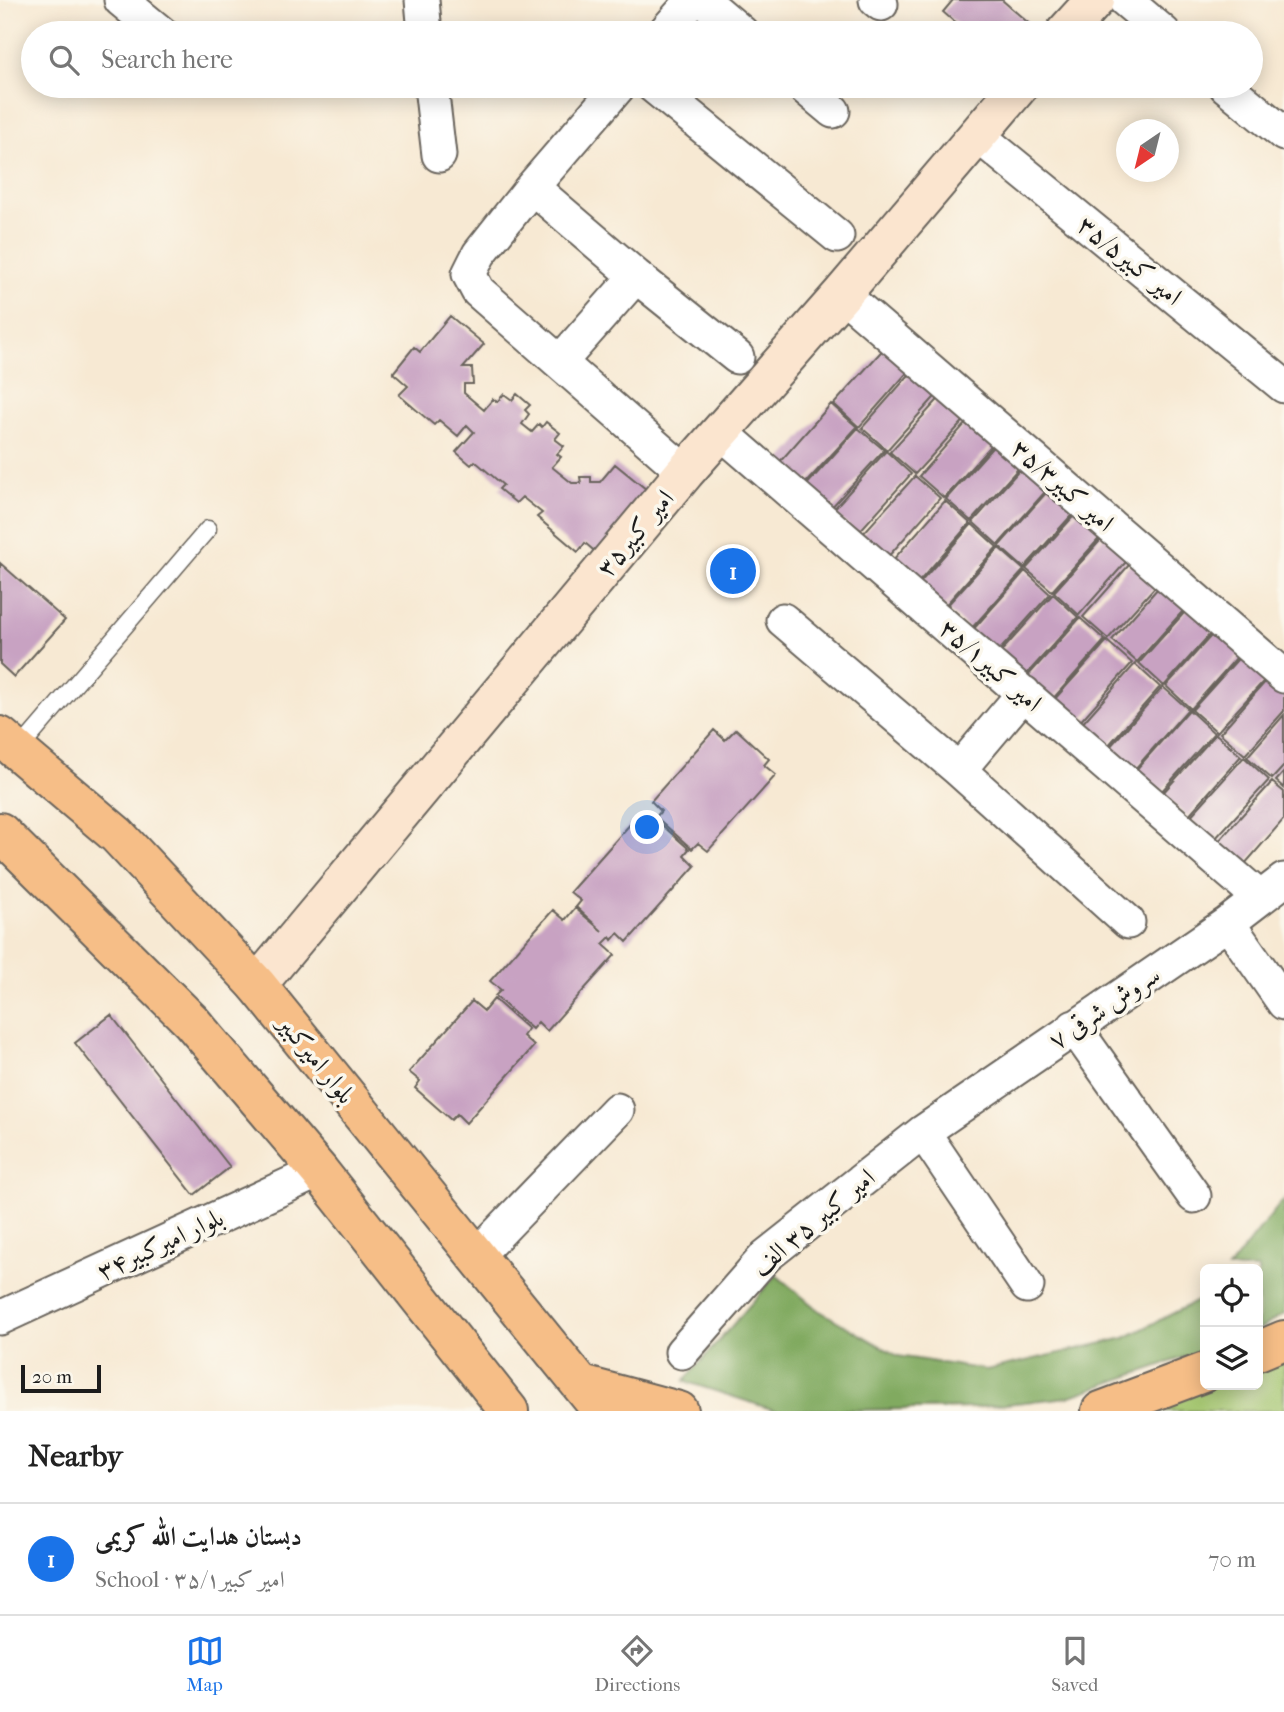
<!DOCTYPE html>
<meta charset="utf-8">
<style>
:root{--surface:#fff;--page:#f6f6f6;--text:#222;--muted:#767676;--line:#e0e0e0;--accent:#1a73e8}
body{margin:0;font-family:"IM FELL French Canon",Amiri,serif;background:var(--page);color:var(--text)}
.controls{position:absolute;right:21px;bottom:21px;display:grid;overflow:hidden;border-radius:10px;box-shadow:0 4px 18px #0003}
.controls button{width:63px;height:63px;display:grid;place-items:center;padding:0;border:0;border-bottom:2px solid var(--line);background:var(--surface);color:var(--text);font:35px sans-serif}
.compass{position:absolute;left:1116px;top:119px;width:63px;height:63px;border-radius:50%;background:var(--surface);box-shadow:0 4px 18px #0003;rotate:215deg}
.scale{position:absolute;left:21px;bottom:18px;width:80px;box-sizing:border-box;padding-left:7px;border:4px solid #1c1c1c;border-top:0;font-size:19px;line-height:24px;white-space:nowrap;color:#1c1c1c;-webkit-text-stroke:5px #fbf7ec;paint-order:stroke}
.you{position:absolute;left:648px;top:828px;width:24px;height:24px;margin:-18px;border:5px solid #fff;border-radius:50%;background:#1a73e8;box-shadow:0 0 0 10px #1a73e833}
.badge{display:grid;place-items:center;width:46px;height:46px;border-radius:50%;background:var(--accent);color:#fff;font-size:23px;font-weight:700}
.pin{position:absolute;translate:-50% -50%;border:4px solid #fff;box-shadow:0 2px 7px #0006}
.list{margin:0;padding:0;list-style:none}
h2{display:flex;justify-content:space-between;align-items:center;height:91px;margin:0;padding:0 28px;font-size:30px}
h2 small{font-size:23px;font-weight:400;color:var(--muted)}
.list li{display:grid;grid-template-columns:46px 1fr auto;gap:21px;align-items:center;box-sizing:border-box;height:112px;padding:0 28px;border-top:2px solid var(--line)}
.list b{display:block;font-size:26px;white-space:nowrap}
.list p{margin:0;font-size:23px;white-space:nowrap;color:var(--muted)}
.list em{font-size:23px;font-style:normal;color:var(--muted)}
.icon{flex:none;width:38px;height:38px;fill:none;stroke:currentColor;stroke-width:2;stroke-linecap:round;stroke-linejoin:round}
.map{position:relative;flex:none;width:1284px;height:1411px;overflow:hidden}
.search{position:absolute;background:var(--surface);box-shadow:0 4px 18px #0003;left:21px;right:21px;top:21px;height:77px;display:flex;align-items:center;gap:18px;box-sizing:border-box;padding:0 24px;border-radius:38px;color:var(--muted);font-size:26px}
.sheet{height:203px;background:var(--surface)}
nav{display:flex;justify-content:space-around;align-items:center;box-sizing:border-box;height:98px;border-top:2px solid var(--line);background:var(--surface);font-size:19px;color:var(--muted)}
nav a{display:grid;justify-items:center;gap:4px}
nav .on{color:var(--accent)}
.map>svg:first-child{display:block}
.green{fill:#a2c46d;stroke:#5f7044;stroke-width:2}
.forest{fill:#81aa60;stroke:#4e633e;stroke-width:2}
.building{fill:#c8a2c2}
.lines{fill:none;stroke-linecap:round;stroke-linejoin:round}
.lane-casing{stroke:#69645c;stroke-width:19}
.street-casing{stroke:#69645c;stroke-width:37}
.secondary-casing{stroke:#69645c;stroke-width:42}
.primary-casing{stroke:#69645c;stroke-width:42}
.highway-casing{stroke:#69645c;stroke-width:42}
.lane{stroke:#fff;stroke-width:16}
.street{stroke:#fff;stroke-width:33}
.secondary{stroke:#fbe5cf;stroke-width:38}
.primary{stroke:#f6be87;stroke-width:38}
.highway{stroke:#f6be87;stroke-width:38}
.labels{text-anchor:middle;stroke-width:7;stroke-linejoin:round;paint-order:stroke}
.street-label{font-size:26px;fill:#1c1c1c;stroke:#fbf7ec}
</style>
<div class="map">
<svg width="1284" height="1411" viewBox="0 0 1284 1411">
<rect width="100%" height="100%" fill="#fbf7ec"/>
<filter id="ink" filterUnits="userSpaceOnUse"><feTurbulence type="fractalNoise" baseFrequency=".0143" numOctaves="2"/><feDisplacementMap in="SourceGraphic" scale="14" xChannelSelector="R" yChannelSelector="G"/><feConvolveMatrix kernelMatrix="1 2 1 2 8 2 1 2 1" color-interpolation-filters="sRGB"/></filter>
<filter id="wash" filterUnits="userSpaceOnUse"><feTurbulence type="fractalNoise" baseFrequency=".00686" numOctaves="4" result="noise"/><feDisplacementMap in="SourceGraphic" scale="28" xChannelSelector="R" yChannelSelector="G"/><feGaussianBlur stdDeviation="1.57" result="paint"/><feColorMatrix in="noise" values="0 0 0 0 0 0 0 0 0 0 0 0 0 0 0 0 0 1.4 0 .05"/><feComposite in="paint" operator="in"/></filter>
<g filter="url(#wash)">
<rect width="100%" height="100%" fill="#f7e9d3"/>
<path class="green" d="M1284,1345V1411H1125L1205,1385H1258V1357Z"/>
<path class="forest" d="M1284,1199V1314L1258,1330V1269H1228Z
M776,1275L818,1310L898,1356L986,1370L1125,1338L1205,1297V1350L1068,1397L973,1408L777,1411L684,1381Z"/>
<g id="blocks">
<path class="building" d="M953,0H1002L1040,33H967L943,12Z
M450,316L484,344L463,368H472L473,384H464V393L484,410L493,399L497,402L504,394L512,400L517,394L530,405L525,410L529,414L522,424L532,432L539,424L542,427L546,422L560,433L555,439L564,446L557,454L561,457L552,467L572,483H581L580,477H591V482H600L615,464L647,490L599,555L585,543L578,552L537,517L542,513L522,497L516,503L499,489L503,485L475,461L471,465L456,452L474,432L467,425L458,436L439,420L434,425L399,395L408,386L393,373L414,347L420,352Z
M888,344L913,366L859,427L834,404Z
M916,367L941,390L887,450L862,428Z
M945,392L970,414L915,474L890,452Z
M831,404L857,427L802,487L777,465Z
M973,415L998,438L944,498L919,476Z
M858,428L884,450L829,510L804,488Z
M1000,439L1025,461L971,521L946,499Z
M886,451L911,474L857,534L832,511Z
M1027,462L1052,484L998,545L973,522Z
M915,476L940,498L886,559L861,536Z
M1053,485L1078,508L1024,568L999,546Z
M945,501L970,523L917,584L892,561Z
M1080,509L1106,531L1052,591L1026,569Z
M972,524L997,547L943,608L918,585Z
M1108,532L1133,554L1079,615L1054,592Z
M999,548L1024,570L970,630L945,608Z
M1137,556L1162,579L1108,639L1083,617Z
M0,563L65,620L14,677L0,664Z
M1025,571L1050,594L996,654L971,632Z
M1166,579L1191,602L1137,662L1112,640Z
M1053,594L1078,617L1024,677L998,655Z
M1193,603L1218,625L1164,686L1139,663Z
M1080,618L1105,640L1051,701L1026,678Z
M1220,626L1245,648L1191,709L1166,686Z
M1107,641L1132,663L1078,724L1053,701Z
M1246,650L1272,672L1217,732L1192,710Z
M1135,664L1160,687L1107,747L1081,725Z
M1274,672L1284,682V711L1245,755L1220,733Z
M1163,687L1188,709L1134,770L1109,748Z
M1189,710L1214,733L1160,793L1135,771Z
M1284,715V766L1272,779L1247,757Z
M736,729L769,759L764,765L776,775L708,851L698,843L692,849L656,817L661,811L651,801L714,730L725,740Z
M1216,734L1241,756L1187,817L1162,794Z
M1244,757L1269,780L1214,840L1189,818Z
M1284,772V788L1276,781Z
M1272,782L1284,792V819L1244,865L1218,842Z
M655,819L689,849L684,855L695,866L627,942L618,933L612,940L610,937L603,944L615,955L547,1031L538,1022L532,1029L495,996L501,990L490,981L553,910L565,920L575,908L602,931L576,907L581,901L570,892L633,821L645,831Z
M494,999L528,1029L523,1036L534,1046L466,1123L457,1114L451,1120L415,1088L420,1081L409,1072L472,1001L484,1011Z
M111,1015L230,1167L194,1195L75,1043Z"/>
</g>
</g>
<g filter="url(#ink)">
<use href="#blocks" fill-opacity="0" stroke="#69645c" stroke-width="2"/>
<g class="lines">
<defs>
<path id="lane" d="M18,751L208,529"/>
<path id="street" d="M121,0L161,33
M422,0L425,33
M703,0L742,33
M876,0L881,4
M1125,0L1164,33
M664,33L693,0
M431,86L439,155
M619,86L532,187L479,254L469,274L478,291L685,472
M653,86L837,236
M803,86L833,111
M1226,86L1284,134
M976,134L1284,386
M532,187L636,276L737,357
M842,294L1284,676
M560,362L636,276
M722,433L1260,898
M783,620L959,770L1128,922
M959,770L1024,693
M1228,923L1284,1003
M1074,1027L1194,1196
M923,1132L1027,1286
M477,1255L617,1110
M0,1318L319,1171
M682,1352L766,1256L923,1132L1228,923L1284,880"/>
<path id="secondary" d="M1065,33L1095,0
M257,985L685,472L842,294L1019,86"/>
<path id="primary" d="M0,736L117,835L257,985L602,1411
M0,832L191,1021L319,1171L509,1411"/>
<path id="highway" d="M1258,1351L1284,1340
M582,1385L679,1411
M1101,1411L1205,1372"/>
</defs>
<use href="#lane" class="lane-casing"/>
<use href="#street" class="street-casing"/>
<use href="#secondary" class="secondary-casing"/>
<use href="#primary" class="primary-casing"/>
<use href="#highway" class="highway-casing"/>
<use href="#lane" class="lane"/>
<use href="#street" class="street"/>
<use href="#secondary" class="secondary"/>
<use href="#primary" class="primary"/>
<use href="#highway" class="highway"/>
</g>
</g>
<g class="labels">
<g class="street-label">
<text transform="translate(1130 260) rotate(39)" y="9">امیر کبیر۳۵/۵</text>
<text transform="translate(1063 485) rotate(41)" y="9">امیر کبیر۳۵/۳</text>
<text transform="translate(635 533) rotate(-50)" y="9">امیر کبیر۳۵</text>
<text transform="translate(991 665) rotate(41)" y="9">امیر کبیر۳۵/۱</text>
<text transform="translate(1104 1007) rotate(-34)" y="9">سروش شرقی ۷</text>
<text transform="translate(317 1059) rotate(51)" y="9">بلوار امیرکبیر</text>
<text transform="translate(813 1222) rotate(-40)" y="9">امیر کبیر ۳۵ الف</text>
<text transform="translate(160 1244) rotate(-25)" y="9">بلوار امیرکبیر۳۴</text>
</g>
</g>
</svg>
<div class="controls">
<button><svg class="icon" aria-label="locate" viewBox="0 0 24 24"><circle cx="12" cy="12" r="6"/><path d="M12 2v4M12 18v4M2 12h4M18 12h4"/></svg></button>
<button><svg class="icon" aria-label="layers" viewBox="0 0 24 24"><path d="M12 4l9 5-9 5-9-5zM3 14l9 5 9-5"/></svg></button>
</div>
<svg class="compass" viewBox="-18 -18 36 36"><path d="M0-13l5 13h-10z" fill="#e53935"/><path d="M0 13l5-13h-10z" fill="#767676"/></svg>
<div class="scale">20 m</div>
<div class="you"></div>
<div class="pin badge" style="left:733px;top:571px">1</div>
<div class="search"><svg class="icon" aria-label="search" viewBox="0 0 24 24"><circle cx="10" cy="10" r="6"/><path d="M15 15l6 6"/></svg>Search here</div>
</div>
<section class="sheet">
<h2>Nearby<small></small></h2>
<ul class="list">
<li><span class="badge">1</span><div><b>دبستان هدایت الله کریمی</b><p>School · امیر کبیر۳۵/۱</p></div><em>70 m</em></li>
</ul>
</section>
<nav>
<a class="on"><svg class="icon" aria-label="map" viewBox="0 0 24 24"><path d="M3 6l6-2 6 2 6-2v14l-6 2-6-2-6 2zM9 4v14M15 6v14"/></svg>Map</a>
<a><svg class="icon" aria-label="directions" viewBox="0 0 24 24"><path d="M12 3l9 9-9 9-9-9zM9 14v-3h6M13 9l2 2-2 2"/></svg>Directions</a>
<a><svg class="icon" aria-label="saved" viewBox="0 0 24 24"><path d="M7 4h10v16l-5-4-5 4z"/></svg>Saved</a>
</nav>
